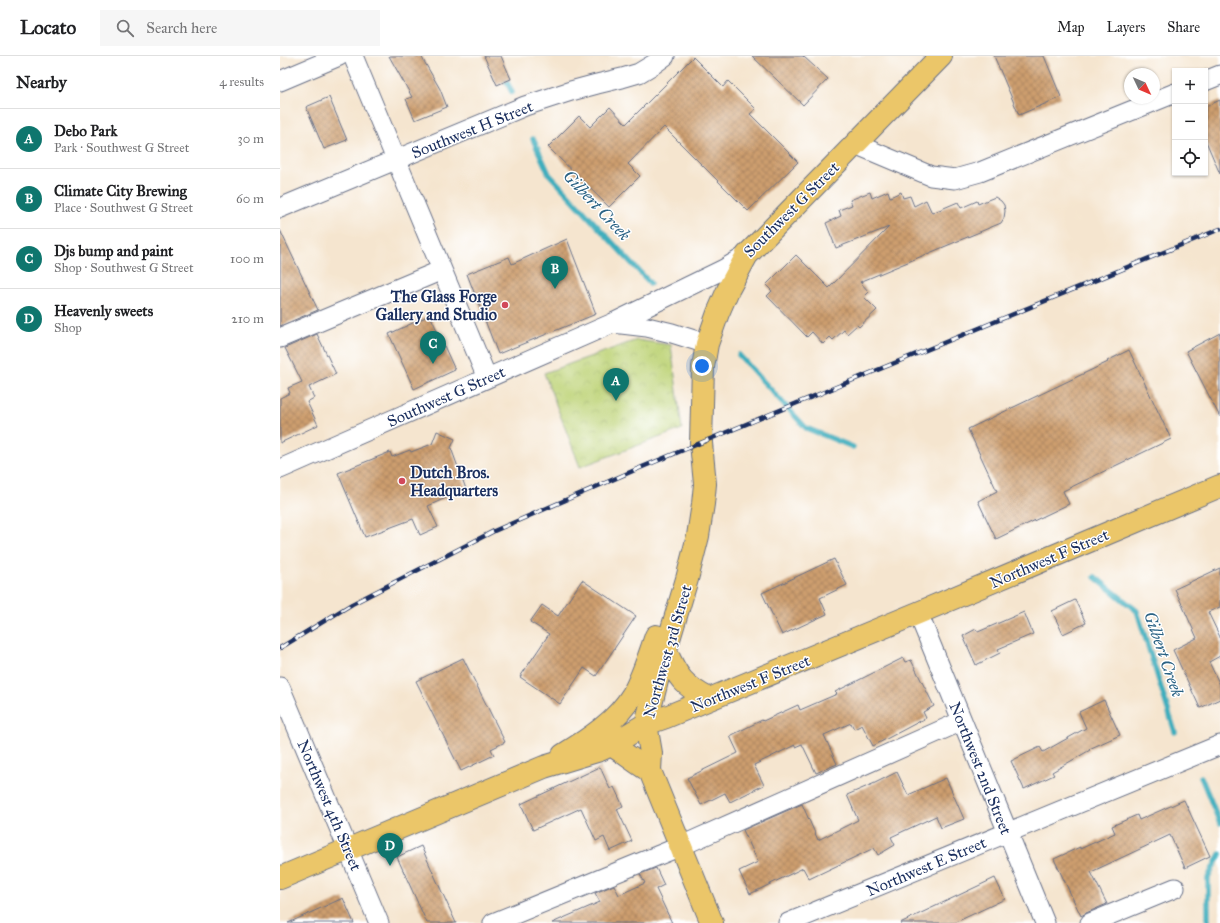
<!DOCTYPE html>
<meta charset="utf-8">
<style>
:root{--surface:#fff;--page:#f6f6f6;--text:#202124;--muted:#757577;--line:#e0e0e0;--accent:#0f766e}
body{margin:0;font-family:"IM FELL Great Primer",serif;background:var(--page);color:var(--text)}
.controls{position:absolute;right:12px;top:12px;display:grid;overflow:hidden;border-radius:0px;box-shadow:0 1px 3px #0004}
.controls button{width:36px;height:36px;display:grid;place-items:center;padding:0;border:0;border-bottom:1px solid var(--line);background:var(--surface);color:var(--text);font:20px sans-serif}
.compass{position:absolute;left:844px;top:12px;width:36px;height:36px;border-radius:50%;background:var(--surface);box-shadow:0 1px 3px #0004;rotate:134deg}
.you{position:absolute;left:422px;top:310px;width:14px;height:14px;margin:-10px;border:3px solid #fff;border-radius:50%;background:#1a73e8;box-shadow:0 0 0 6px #1a73e833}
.badge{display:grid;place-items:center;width:26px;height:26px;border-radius:50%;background:var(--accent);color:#fff;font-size:13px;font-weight:700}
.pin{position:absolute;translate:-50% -33px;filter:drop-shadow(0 1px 2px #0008)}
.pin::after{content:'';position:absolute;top:21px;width:14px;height:12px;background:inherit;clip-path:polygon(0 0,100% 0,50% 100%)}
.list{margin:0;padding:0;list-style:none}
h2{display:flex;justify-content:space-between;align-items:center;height:52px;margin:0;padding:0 16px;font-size:17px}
h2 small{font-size:13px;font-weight:400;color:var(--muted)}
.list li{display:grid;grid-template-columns:26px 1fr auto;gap:12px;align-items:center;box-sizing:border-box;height:60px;padding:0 16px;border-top:1px solid var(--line)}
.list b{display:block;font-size:15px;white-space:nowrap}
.list p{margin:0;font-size:13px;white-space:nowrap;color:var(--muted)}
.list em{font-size:13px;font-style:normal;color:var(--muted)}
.icon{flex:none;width:22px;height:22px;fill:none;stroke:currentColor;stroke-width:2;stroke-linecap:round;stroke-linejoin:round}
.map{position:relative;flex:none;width:940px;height:867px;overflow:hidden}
header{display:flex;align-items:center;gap:24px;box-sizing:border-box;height:56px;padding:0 20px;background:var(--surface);border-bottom:1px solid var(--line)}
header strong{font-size:19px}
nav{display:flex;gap:22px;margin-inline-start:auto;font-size:14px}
.search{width:280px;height:36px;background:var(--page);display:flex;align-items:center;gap:10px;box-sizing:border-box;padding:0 14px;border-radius:0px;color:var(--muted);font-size:15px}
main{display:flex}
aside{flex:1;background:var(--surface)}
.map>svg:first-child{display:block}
.park{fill:url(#park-crowns);stroke:#6c816a}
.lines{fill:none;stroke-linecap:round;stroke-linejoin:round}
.stream{stroke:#40aebd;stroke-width:5.5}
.building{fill:url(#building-cross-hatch)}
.minor-casing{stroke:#676f86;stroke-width:21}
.major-casing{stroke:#676f86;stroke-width:24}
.minor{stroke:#fff;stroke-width:19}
.major{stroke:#ebc669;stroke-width:22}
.rail-casing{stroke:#1b2f5e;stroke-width:4.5}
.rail{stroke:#fff;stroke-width:3;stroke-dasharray:9;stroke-linecap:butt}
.poi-dot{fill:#d1495b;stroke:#fff;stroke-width:1.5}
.labels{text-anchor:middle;stroke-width:3;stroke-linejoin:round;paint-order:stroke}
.street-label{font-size:16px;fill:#1b2f5e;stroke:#fff}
.poi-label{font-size:16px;font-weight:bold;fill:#1b2f5e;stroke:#fff;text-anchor:end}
.water-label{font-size:17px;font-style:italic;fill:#2a6284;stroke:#fff}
</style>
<header>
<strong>Locato</strong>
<div class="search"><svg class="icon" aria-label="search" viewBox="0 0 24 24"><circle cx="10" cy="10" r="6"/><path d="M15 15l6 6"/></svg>Search here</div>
<nav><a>Map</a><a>Layers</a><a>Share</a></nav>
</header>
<main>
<aside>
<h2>Nearby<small>4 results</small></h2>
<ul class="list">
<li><span class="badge">A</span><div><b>Debo Park</b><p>Park · Southwest G Street</p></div><em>30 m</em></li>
<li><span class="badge">B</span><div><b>Climate City Brewing</b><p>Place · Southwest G Street</p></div><em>60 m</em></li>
<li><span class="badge">C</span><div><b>Djs bump and paint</b><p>Shop · Southwest G Street</p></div><em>100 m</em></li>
<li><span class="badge">D</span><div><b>Heavenly sweets</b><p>Shop</p></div><em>210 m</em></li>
</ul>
</aside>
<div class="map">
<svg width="940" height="867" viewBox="0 0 940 867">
<defs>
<pattern id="park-crowns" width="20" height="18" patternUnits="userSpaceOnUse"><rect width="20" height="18" fill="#bdd376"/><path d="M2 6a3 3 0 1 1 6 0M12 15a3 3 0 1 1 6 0" fill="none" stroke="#a2b568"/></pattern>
<pattern id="building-cross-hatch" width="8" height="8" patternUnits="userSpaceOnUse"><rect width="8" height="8" fill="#cd9e6e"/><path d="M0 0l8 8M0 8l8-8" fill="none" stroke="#a6815e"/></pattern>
</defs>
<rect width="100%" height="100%" fill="#fff"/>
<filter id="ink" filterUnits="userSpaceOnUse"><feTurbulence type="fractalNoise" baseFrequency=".025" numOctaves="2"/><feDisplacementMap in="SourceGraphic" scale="8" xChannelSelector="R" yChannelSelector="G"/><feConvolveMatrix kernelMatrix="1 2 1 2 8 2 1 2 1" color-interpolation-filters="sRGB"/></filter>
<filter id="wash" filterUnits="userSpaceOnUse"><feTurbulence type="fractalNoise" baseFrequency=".012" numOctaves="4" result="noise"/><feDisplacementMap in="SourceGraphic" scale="16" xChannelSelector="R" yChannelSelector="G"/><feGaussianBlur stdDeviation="0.9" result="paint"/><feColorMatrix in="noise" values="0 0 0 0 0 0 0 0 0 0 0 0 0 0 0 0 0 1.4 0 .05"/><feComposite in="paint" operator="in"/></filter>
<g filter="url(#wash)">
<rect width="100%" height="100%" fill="#f5e5cf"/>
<path class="park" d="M357,284L391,289L402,373L300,411L264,317Z"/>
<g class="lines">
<path class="stream" d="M223,19L232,36
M253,83L269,118L370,227
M459,299L526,372L573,391
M815,521L857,555L895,676
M921,721L940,767
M928,867V822L940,798"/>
</g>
<g id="blocks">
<path class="building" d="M109,0H141L160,33L167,51L135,64L126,43L132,41Z
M204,0H221L231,23L217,29Z
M472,0H523L548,23L523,49Z
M714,0H764L781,41L739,59Z
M413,1L443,31L448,25L476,53L470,58L518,106L468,155L384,71L348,108L360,120L329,151L268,91L299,60L310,71L330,51L346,68Z
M49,41L67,84L44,93L26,51Z
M940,44V118L925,83V51Z
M608,135L610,141L621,136L623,142L630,140L634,150L646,144L652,157L678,146L681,152L697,145L698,148L715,141L721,145L724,149L725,155L724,162L721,167L580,226L589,236L584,241L597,254L579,271L577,269L567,278L564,274L553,284L550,281L543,288L532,276L527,281L487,240L492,235L486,229L516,199L549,232L609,171L556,192L546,167L561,160L559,154L572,149L570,144L590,136L592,142Z
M0,174L38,254L0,270Z
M287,183L316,258L218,298L187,218L229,201L232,208Z
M150,259L175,314L134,333L109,278Z
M940,277V361L906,295Z
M37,278L56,318L29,331L34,342L27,346L38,369L0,387V342L10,337L8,332L22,326L5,292Z
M849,294L891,383L783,435L789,448L716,483L698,445L717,435L688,373L828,306L827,305Z
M157,375L175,383L171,392L186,433L148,450L158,471L140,479L133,463L85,481L58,417L110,396L112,401L130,394L131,396L152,388Z
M554,503L567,529L540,542L547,558L502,579L482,537Z
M940,512V551L928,556L940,581V600L929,606L940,629V643L920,652L893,594L917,582L895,533Z
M302,524L356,560L316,620L304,612L280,648L240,621L269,578L250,566L262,549L278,560Z
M795,544L806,567L783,578L772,555Z
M744,556L753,578L718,593L720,597L696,609L683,580L696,573L698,576Z
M183,602L225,686L211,693L214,699L181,715L136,625Z
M623,602L625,606L631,604L654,650L643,656L646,662L593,690L582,669L574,673L571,667L544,679L557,708L536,717L522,688L515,691V689L474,709L484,729L450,746L445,737L421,749L407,722L458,697L450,680L482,664L483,665L518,649L520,654L557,638L555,636Z
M824,644L840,679L809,693L810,694L772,716L774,719L744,733L731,705L760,691L763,696L806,672L799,656Z
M320,711L330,733L334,731L343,750L337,753L352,785L330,795L324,781L316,785L301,752L253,774L241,748Z
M617,716L628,739L666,722L684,763L661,772L656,760L611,781L615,789L598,799L594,792L529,823L523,812L470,838L459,815L478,806L463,774L522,748L538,784L578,764L567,739L595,727Z
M904,744L930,800L905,812L890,779L811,816L827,848L806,857L801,860L774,803L800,791V793L835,777L832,770L857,759L859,764Z
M141,790L176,867H147L117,801Z
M376,812L384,829L376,833L392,867H272L320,846L315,837L334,829L339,839L365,827L360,818Z
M715,822L725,843L674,867H620Z
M63,842L74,867H8Z"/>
</g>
</g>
<g filter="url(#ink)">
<use href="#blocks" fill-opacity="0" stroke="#676f86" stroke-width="1"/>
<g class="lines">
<defs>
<path id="minor" d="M73,0L207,322
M0,25L59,0
M925,25L940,19
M575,88L651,120L675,123L700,116L895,37
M0,152L245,50L291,35L317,28L342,22L359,17L374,8L385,0
M333,267L367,271L392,277L427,288
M0,282L162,214
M0,413L333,267L444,213L467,199
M638,557L765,867
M0,631L99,867
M213,867L401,790L682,665
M508,867L940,689
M810,867L895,832"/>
<path id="major" d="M386,595C397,621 404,630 429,643
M331,689C345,697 356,707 370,715
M283,699C309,683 337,665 353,638C363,620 369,600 376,580
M0,822L264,711L320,694L331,689L366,668L386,661L638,557L940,430
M432,867L370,715L371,697L366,668L380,613L407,523L418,480L423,448L425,428L421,387L423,311L427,288L438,257L448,234L467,199L661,0"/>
</defs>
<use href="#minor" class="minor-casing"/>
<use href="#major" class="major-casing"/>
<use href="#minor" class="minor"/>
<use href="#major" class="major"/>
<defs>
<path id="rail" d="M0,592L72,548L214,475L355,414L493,357L940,173"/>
</defs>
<use href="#rail" class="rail-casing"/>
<use href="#rail" class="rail"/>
</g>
</g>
<g class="poi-dot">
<circle cx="225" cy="249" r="4"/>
<circle cx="122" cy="425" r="4"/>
</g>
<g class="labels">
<g class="street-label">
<text transform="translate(192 73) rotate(-22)" y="6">Southwest H Street</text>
<text transform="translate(511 153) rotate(-45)" y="6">Southwest G Street</text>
<text transform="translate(166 340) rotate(-24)" y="6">Southwest G Street</text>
<text transform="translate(769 502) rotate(-23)" y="6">Northwest F Street</text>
<text transform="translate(387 595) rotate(-74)" y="6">Northwest 3rd Street</text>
<text transform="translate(470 627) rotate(-22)" y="6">Northwest F Street</text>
<text transform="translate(701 712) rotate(68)" y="6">Northwest 2nd Street</text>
<text transform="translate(50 749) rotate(67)" y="6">Northwest 4th Street</text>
<text transform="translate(646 810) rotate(-23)" y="6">Northwest E Street</text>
</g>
<g class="poi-label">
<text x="217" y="246">The Glass Forge<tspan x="217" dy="18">Gallery and Studio</tspan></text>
<text x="130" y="422" text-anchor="start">Dutch Bros.<tspan x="130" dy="18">Headquarters</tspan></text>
</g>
<g class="water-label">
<text transform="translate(317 149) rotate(47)" y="6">Gilbert Creek</text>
<text transform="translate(884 598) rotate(71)" y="6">Gilbert Creek</text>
</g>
</g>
</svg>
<div class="controls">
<button>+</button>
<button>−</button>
<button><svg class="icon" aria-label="locate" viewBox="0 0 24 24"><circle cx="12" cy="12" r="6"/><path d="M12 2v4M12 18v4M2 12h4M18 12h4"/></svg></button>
</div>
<svg class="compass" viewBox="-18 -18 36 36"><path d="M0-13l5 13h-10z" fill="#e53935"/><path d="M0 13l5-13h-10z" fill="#757577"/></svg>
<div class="you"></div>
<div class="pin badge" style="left:336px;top:345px">A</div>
<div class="pin badge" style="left:275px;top:233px">B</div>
<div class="pin badge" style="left:153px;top:308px">C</div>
<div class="pin badge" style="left:110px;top:810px">D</div>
</div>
</main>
